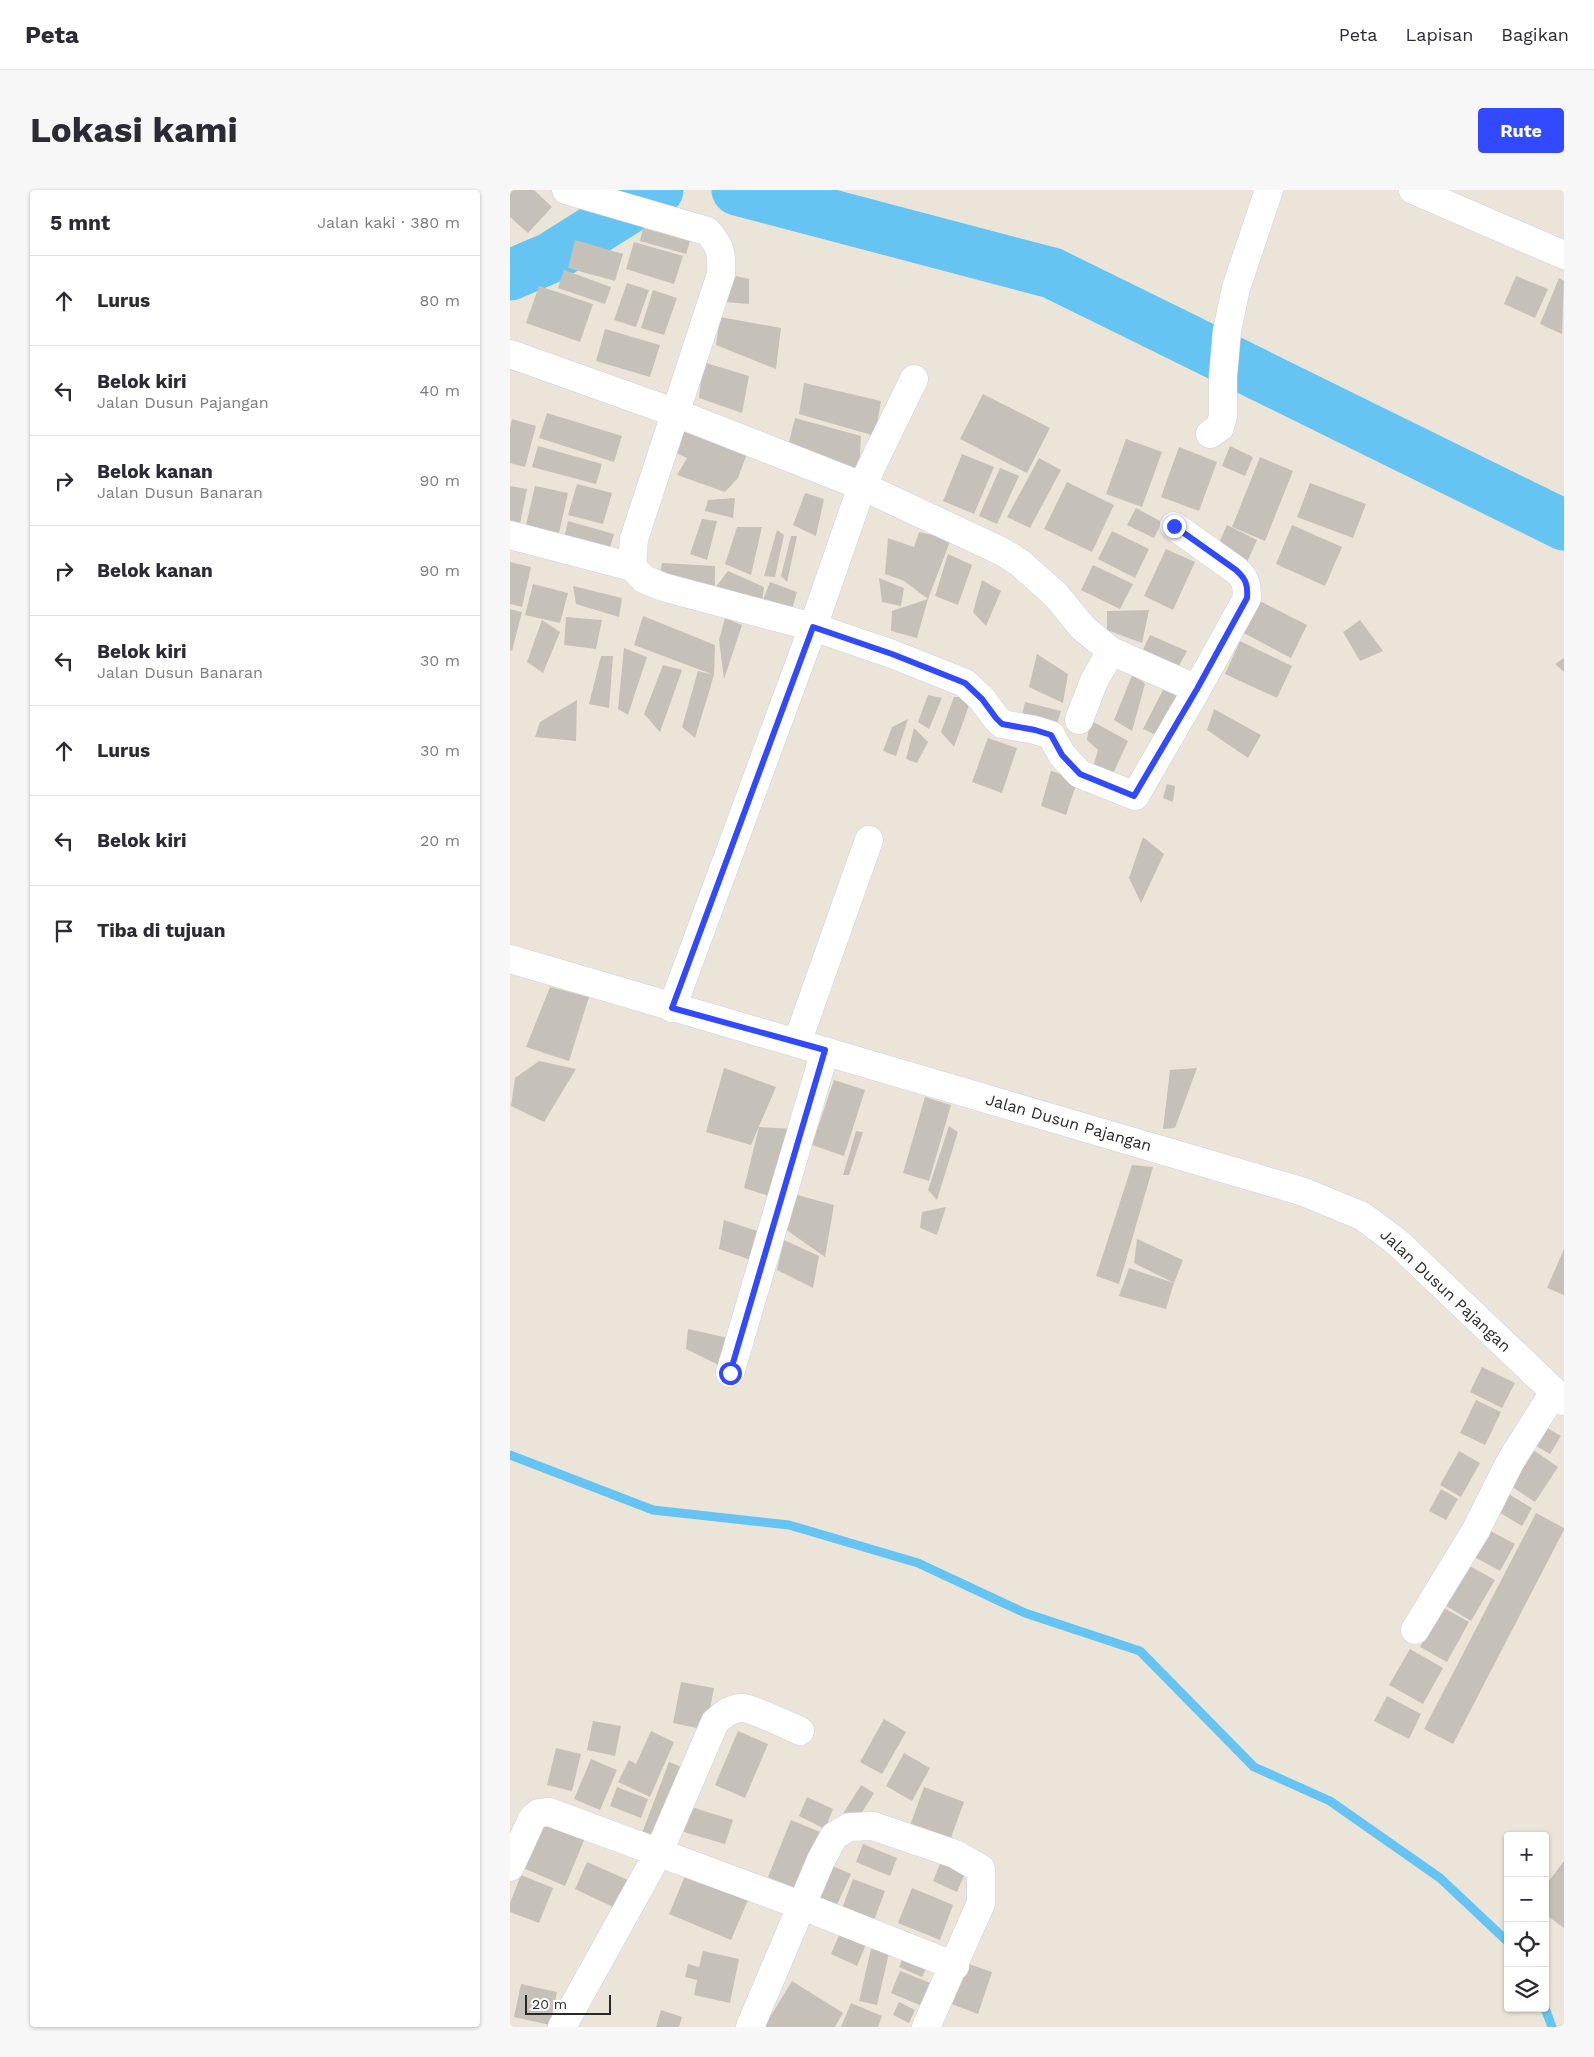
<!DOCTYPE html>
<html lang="id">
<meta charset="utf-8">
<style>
:root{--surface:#fff;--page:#f7f7f7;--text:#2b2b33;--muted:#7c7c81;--line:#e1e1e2;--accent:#314aff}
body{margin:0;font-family:"Work Sans",sans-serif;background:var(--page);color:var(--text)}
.controls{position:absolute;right:15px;bottom:15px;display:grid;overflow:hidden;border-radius:5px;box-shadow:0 1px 4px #0004}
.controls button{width:45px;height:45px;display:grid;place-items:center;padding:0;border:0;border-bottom:1px solid var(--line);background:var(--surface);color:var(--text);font:25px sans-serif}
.scale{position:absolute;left:15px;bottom:12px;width:86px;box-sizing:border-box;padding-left:5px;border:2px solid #282828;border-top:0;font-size:14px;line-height:18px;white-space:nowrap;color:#282828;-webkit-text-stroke:4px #fff;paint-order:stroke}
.stop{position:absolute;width:15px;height:15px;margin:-11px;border:4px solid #314aff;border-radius:50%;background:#fff}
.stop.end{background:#314aff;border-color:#fff;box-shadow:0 1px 5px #0008}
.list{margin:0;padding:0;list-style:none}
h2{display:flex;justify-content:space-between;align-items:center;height:65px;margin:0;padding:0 20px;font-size:21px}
h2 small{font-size:16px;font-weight:400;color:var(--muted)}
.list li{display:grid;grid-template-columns:32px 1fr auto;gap:15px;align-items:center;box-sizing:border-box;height:90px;padding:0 20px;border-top:1px solid var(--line)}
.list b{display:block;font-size:19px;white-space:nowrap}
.list p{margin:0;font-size:16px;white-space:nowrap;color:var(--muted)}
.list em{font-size:16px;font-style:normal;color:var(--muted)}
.icon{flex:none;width:28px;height:28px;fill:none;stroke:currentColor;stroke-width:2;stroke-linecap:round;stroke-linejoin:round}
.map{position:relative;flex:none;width:1054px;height:1837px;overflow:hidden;border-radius:5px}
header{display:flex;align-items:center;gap:30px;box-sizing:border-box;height:70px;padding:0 25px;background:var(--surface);border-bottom:1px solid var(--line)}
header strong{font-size:24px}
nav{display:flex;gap:28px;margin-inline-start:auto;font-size:18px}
.intro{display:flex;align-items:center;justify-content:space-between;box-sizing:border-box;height:120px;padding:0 30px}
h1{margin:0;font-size:35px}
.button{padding:12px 22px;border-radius:5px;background:var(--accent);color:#fff;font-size:18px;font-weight:700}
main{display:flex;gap:30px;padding:0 30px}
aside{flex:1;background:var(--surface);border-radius:5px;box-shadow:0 1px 4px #0004}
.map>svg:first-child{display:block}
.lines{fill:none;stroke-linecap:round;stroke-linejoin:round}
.stream{stroke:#66c4f2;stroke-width:9}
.river{stroke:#66c4f2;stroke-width:51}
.building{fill:#c6c1b8}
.minor-casing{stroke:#ced0e2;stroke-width:29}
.minor{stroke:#fff;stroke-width:28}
.route{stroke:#314aff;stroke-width:6}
.labels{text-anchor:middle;stroke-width:4;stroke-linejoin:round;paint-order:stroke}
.street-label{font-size:16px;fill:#282828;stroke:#fff}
</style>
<header>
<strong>Peta</strong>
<nav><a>Peta</a><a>Lapisan</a><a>Bagikan</a></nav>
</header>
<div class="intro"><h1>Lokasi kami</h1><a class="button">Rute</a></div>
<main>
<aside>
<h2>5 mnt<small>Jalan kaki · 380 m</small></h2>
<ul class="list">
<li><svg class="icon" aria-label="ahead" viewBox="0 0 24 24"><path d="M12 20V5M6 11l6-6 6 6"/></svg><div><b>Lurus</b></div><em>80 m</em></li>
<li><svg class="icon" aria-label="left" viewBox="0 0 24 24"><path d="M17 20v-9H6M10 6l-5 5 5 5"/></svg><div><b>Belok kiri</b><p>Jalan Dusun Pajangan</p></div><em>40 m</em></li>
<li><svg class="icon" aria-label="right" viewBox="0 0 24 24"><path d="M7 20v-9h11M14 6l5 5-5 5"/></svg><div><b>Belok kanan</b><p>Jalan Dusun Banaran</p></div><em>90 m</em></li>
<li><svg class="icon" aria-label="right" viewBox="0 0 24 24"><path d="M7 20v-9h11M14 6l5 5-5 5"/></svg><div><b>Belok kanan</b></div><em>90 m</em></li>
<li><svg class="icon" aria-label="left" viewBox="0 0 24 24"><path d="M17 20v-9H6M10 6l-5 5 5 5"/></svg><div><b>Belok kiri</b><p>Jalan Dusun Banaran</p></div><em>30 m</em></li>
<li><svg class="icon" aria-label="ahead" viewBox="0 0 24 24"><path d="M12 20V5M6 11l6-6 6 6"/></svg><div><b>Lurus</b></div><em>30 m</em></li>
<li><svg class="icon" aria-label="left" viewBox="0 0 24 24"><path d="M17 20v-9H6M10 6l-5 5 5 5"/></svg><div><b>Belok kiri</b></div><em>20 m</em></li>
<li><svg class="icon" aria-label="arrive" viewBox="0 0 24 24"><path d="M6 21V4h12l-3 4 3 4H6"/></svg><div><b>Tiba di tujuan</b></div></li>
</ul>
</aside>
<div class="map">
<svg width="1054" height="1837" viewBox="0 0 1054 1837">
<rect width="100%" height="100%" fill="#ebe4d8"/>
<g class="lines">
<path class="stream" d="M0,1265L143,1320L279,1335L408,1373L515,1423L630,1461L744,1577L820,1611L930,1688L998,1752
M1035,1818L1042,1837"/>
<path class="river" d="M227,0L542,83L1054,335
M0,85L40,68L148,0"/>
</g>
<path class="building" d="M0,0H24L42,17L18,43L0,27Z
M133,38L180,51L176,64L130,51Z
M65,50L113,64L105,91L58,78Z
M124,52L173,66L164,94L116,79Z
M54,80L101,97L95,114L48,98Z
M226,86L239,89V114L215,112Z
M1006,86L1038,99L1025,128L994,114Z
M1049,88L1054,91L1052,144L1030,134Z
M117,93L139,100L126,137L104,130Z
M29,96L83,114L70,152L16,133Z
M143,100L167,108L154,145L131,138Z
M210,127L271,138L266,179L206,155Z
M95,139L150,155L140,187L86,171Z
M193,172L239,186L232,223L189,208Z
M294,193L371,211L365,246L289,224Z
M473,204L540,238L517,283L450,249Z
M37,223L112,246L104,272L29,248Z
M285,228L351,246L349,284L277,260Z
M2,229L26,236L15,277L0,273V238Z
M176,236L238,261L228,288L215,302L167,285L177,268L166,263Z
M616,249L652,262L632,317L596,304Z
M28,256L92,274L86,294L22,277Z
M720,256L743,267L735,286L712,276Z
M669,257L707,272L689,321L651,307Z
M452,264L484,277L464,324L433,311Z
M750,267L783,281L755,351L722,337Z
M529,268L551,280L520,338L497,327Z
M490,278L509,286L487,334L469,326Z
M557,292L604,315L582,362L534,339Z
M800,293L856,314L843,348L787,327Z
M67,294L102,303L93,334L58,325Z
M0,296L17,299L10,334L0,332Z
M25,296L58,303L49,343L16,335Z
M295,303L314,309L306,346L283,335Z
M225,308L223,328L195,321L198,310Z
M626,318L652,332L644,348L617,335Z
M192,329L207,331L197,370L180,364Z
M58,331L104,344L99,361L54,349Z
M717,335L747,350L737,372L707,357Z
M782,335L832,357L815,396L766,374Z
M227,337H252L241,385L215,374Z
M267,340L274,345L265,387L254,386Z
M602,341L639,359L625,388L588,369Z
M409,342L441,349L418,409L394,391L375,384L378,348L404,357Z
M281,346H287L277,392L271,386Z
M656,359L685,372L663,420L634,406Z
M438,364L462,375L448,415L425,406Z
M0,372L21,377L12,417L0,414Z
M152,373L205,376V398L218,381L254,397L252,412L150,385Z
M583,375L623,394L610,419L571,400Z
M369,388L394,398L391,416L372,412Z
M472,390L491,401L476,436L463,422Z
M260,392L287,402L282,419L252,412Z
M23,394L58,403L50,433L15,425Z
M63,396L112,408L109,427L66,414Z
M418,409L407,448L381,441L382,421Z
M746,409L797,435L781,468L730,441Z
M0,419L12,422L2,461L0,460Z
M639,420L632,453L597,440V421Z
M133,426L205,455L204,485L124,455Z
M56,427L92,430L86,459L54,455Z
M215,428L232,435L214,489L209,450Z
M32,430L50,442L33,483L17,472Z
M850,430L873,461L850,471L833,442Z
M640,445L677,461L666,481L630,466Z
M730,451L782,476L767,508L715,484Z
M114,458L137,467L118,525L108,519Z
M527,464L558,484L553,513L519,497Z
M91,466H103L99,518L79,514Z
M1054,468V482L1045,474Z
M153,475L172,480L150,542L134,524Z
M188,481L204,485L185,548L172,537Z
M623,483L635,494L622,541L604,530Z
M655,496L677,508L650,547L633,539Z
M418,505L432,508L419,539L408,532Z
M444,507H462L444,557L431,542Z
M67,510L66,551L25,547L30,532Z
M515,512L551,521L545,541L511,530Z
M704,519L751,545L738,568L697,540Z
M398,529L386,566L373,561L382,537Z
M580,530L618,551L602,586L583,577L588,560L577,550Z
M404,538L418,552L407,573L396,569Z
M478,548L507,558L492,603L462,592Z
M541,581L568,589L556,625L531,616Z
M657,594L665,596L663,612L653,608Z
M633,647L654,664L631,713L619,688Z
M40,797L79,807L59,871L16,857Z
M29,871L66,879L34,932L1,916L5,888Z
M214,878L266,897L241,955L196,942Z
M687,878L665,938L653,939L660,880Z
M324,890L355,900L334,966L302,955Z
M415,907L441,915L419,991L393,983Z
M439,936L448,942L427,1010L418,1000Z
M249,937L285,939L265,1008L234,998Z
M346,941L353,942L339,985H333Z
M622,975L643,977L609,1094L586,1086Z
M280,1003L324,1015L315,1067L271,1036Z
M436,1017L427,1045L410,1038L412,1022Z
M214,1030L250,1042L244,1071L209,1059Z
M627,1049L673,1070L664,1093L624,1073Z
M274,1050L309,1066L303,1098L267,1080Z
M1054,1059V1105L1037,1098Z
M619,1078L664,1093L656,1119L609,1106Z
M178,1139L223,1149L215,1178L176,1159Z
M972,1177L1005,1193L992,1218L960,1202Z
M966,1210L991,1222L975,1255L950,1243Z
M1032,1235L1051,1246L1040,1264L1021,1253Z
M1019,1257L1048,1277L1025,1312L996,1293Z
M949,1261L970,1273L951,1307L930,1295Z
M931,1299L948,1309L936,1330L919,1321Z
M992,1300L1022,1318L1012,1336L982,1318Z
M1026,1323L1054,1338V1340L943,1554L914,1539Z
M975,1338L1005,1354L990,1381L961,1365Z
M956,1374L985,1390L961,1431L933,1414Z
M932,1417L959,1432L937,1472L910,1457Z
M900,1459L933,1478L913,1514L879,1495Z
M171,1492L204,1498L196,1540L163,1533Z
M877,1506L911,1524L899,1549L864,1531Z
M374,1529L396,1542L372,1584L350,1572Z
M83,1531L111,1536L105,1566L77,1560Z
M141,1541L164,1552L140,1607L108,1592L119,1570L126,1574Z
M228,1541L258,1554L235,1608L205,1595Z
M46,1558L71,1564L62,1601L37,1595Z
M394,1563L420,1578L402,1611L376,1596Z
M81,1569L107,1580L90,1620L64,1609Z
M159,1572L174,1578L146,1649L132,1643Z
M351,1595L364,1603L344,1635L331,1627Z
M107,1597L138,1609L131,1628L100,1616Z
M414,1597L454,1612L438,1656L398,1641Z
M297,1607L323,1619L315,1639L289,1626Z
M175,1615L223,1630L215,1654L167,1640Z
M281,1630L310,1642L286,1699L258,1687Z
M32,1631L75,1648L55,1696L13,1678Z
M353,1654L387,1668L380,1686L346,1672Z
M432,1669L457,1679L447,1702L423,1691Z
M1054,1671V1738L1035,1724V1696Z
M77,1672L118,1690L105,1718L65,1699Z
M316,1673L341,1684L324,1721L299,1709Z
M176,1684L238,1710L221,1750L159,1724Z
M11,1685L43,1698L29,1733L0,1722V1713Z
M343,1689L375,1701L362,1736L330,1724Z
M402,1698L443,1715L430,1750L388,1733Z
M330,1743L356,1754L347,1776L321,1764Z
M361,1759L379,1763L367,1815L349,1811Z
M193,1761L229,1769L220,1813L184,1805L187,1790L175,1787L178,1774L189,1777Z
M395,1763L419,1773L412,1787L389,1777Z
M453,1772L482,1782L468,1824L439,1813Z
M390,1781L423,1794L414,1817L381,1803Z
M282,1791L333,1823L325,1837H254Z
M11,1794L47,1802L40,1835L4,1827Z
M389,1812L405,1820L399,1833L383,1825Z
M341,1813L372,1826L368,1837H331Z
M151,1820L172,1827L169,1837H146Z"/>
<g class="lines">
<defs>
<path id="minor" d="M56,0L197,41C211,56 212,64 211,84L124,349L122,377L134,389L153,397L303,437L382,464L455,493L472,509L486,528L492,534L525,540L541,545L552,565L570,584L625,606L687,499L601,461L573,438L545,404L510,373L493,362L352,296L303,437L162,818
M903,0L1054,65
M0,164L166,223L352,296L404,189
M700,244L710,237L713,226V186L717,141L726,98L759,0
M664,336L726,380C736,389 737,395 737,408L687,499
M0,345L122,377
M569,530L584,491L601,461
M0,769L794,1002L852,1026L887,1052L1054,1211
M287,853L359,650
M220,1183L315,861
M905,1440L966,1340L1000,1272L1044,1202
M0,1677L22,1629L29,1623L39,1622L293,1716L445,1776
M52,1837L149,1662L205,1532C213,1525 222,1517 234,1518C245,1520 277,1535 290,1541
M240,1837L311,1670L324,1646L339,1637L363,1636L445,1664L471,1679V1713L416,1837"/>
</defs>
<use href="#minor" class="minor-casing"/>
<use href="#minor" class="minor"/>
</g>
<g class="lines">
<path class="route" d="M220,1183L315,860L162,818L303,437L382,464L455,493L472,509L486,528L492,534L525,540L541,545L552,565L570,584L624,606L687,499L737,408C738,395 736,389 726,380L664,336"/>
</g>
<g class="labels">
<g class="street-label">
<text transform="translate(559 932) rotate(16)" y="6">Jalan Dusun Pajangan</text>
<text transform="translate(936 1100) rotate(43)" y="6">Jalan Dusun Pajangan</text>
</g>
</g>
</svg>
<div class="controls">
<button>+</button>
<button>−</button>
<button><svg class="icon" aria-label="locate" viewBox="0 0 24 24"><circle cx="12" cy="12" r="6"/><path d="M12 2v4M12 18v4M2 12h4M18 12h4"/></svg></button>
<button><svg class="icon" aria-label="layers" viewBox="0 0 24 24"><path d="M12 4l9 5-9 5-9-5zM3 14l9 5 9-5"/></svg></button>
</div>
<div class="scale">20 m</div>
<div class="stop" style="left:220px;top:1183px"></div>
<div class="stop end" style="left:664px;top:336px"></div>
</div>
</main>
